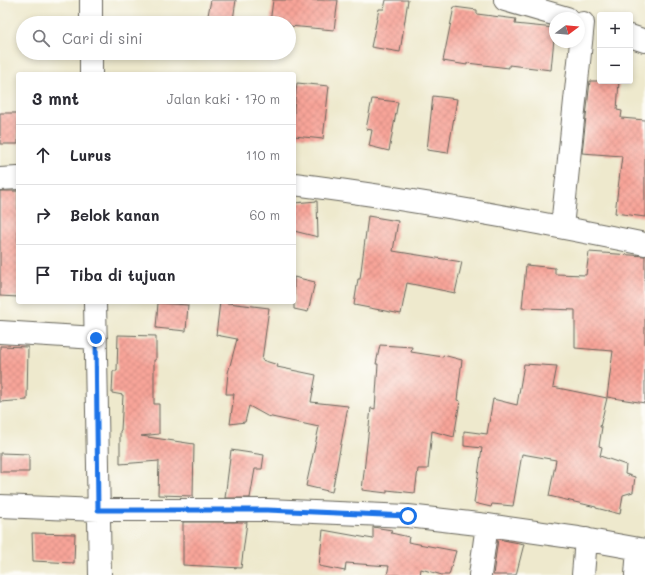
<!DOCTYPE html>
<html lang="id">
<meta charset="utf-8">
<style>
:root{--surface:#fff;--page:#f2f2f3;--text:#2b2b33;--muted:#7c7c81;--line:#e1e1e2}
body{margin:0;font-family:Mali,sans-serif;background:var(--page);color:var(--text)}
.controls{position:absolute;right:12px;top:12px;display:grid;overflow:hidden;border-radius:4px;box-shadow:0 2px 6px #0003}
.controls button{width:36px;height:36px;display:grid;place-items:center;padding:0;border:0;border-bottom:1px solid var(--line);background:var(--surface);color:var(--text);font:20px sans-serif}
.compass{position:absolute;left:549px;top:12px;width:36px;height:36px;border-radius:50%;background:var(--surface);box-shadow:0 2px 6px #0003;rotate:74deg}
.stop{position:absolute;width:12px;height:12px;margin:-9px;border:3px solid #1a73e8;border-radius:50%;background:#fff}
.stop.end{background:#1a73e8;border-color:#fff;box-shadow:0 1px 4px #0008}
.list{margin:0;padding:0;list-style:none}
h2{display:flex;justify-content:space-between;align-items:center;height:52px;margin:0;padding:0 16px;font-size:17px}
h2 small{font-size:13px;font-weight:400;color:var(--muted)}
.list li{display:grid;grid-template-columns:26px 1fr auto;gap:12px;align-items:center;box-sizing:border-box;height:60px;padding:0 16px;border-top:1px solid var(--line)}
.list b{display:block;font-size:15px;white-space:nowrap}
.list em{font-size:13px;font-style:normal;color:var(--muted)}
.icon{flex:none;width:22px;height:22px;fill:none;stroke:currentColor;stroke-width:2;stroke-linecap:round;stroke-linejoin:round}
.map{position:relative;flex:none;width:645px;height:575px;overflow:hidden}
.search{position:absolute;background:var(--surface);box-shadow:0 2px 6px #0003;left:16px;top:16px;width:280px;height:44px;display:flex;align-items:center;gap:10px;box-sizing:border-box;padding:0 14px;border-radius:22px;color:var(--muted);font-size:15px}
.panel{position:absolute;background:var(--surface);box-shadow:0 2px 6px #0003;left:16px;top:72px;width:280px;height:232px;border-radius:4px}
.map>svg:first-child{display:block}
.building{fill:url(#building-cross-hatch)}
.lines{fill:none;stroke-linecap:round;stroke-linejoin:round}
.minor-casing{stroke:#66645a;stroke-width:24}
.minor{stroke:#fff;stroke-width:22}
.route{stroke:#1a73e8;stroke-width:5}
</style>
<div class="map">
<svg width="645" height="575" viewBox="0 0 645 575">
<defs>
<pattern id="building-cross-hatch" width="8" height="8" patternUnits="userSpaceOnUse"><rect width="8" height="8" fill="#f8a499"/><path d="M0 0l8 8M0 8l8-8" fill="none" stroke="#d48d83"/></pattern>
</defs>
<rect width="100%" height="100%" fill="#fdfcf7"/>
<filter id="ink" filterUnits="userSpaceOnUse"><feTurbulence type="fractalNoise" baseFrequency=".025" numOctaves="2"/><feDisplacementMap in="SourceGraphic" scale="8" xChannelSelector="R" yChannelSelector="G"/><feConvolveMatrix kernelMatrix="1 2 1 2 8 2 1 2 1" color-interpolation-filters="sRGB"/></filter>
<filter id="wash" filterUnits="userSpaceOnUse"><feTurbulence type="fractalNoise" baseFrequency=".012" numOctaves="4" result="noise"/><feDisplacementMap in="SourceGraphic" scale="16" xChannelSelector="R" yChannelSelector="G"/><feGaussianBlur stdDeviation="0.9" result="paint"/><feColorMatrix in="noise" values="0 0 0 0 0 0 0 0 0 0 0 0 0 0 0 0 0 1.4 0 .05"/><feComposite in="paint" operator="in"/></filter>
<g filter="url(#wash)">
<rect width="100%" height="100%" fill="#eee9cd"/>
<g id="blocks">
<path class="building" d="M211,0H236L233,20L208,15Z
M273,0H338L334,30L289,26V23H270Z
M386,0H408L400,52L371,47L379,9H384Z
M454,7L477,10V14L516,19L515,24L555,28L551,70L509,65V68L467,63V65L443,61Z
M590,81H619L617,110L622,111L621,118L645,120V217L615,213L622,156L582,153Z
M297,83L329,86L323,139L294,136V108Z
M433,96L457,99L448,153L427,150Z
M372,99L398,102L389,151L369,146L372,130L366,129Z
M0,113H18V144H0Z
M0,191H18V297L0,296Z
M317,201L318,237L294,231V203Z
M368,216L398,221L393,251L462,262L455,293L407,283L401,314L354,305L358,279H360Z
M589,252L645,256V403L607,397L613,351L575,348V310L522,308L526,265L555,268V274L586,275Z
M294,277L315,282L308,312L294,309Z
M220,302L269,308L262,360L278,365L277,367L316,375L311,402L348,406L332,492L306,486L319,427L267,416L249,406L245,422L230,424L234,394H226L228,373L237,339L216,335Z
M158,303L188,305L186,331L156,328Z
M118,335L156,336V360H154V404H159V434L141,436L194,444L193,496L158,495L159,461L120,464V431L121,430L123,395L112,393L113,371H117Z
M380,345L412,347L411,352L443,357V355L462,360L457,400L460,401L454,437L432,431L428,469H418L415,493L387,490V493L362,490L371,408L375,409L378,364H376Z
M0,346L28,347L27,400L0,402Z
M524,364L557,366L553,387L607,398L600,427H602L599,446L602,447L600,456L626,465L625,474L635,477L633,492L623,495L620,514L596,508V507L549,496L556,460L522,454L513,506L492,504L491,507L474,503L482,448L464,446V431L487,434L493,399L517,405Z
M231,450L264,455L262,469H255L250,498H225Z
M0,453L29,454V472H0Z
M183,522H247L241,568L183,565Z
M373,527L392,530L391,533L409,537L408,542L456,551L449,575H442L421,569L420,575H387L389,566L346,563L345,571L319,566L323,530L373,539Z
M32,533L75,534L74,563L33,561Z
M498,539L524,544L516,575H493Z"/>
</g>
</g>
<g filter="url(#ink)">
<use href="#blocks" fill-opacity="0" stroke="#66645a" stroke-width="1"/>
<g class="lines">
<defs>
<path id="minor" d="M505,0L567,18
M91,23V0
M630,36L645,41
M91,74V53
M0,179L18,178
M294,184C412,199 529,220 645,244
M562,227L583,23
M95,302L100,575
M0,332L96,338
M0,506L98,510H267L408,516L487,525L578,538L645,550
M480,575L487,525
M583,575L586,539
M636,575L638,549"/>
</defs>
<use href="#minor" class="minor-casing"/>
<use href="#minor" class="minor"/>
</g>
</g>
<g class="lines" filter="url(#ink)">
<path class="route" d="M96,338L98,510H267L408,516"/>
</g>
</svg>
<div class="controls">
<button>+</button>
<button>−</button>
</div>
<svg class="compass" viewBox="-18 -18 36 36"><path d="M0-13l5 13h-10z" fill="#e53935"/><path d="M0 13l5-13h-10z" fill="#7c7c81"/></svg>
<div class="stop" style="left:408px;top:516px"></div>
<div class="stop end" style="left:96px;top:338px"></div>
<div class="search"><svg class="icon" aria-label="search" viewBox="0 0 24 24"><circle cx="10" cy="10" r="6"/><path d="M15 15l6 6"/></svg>Cari di sini</div>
<section class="panel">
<h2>3 mnt<small>Jalan kaki · 170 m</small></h2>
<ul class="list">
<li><svg class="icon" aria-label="ahead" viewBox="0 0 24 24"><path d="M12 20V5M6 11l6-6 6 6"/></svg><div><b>Lurus</b></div><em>110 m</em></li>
<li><svg class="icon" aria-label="right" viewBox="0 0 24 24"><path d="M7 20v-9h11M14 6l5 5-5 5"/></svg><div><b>Belok kanan</b></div><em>60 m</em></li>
<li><svg class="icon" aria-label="arrive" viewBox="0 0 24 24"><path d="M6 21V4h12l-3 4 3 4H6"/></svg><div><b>Tiba di tujuan</b></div></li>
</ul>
</section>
</div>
